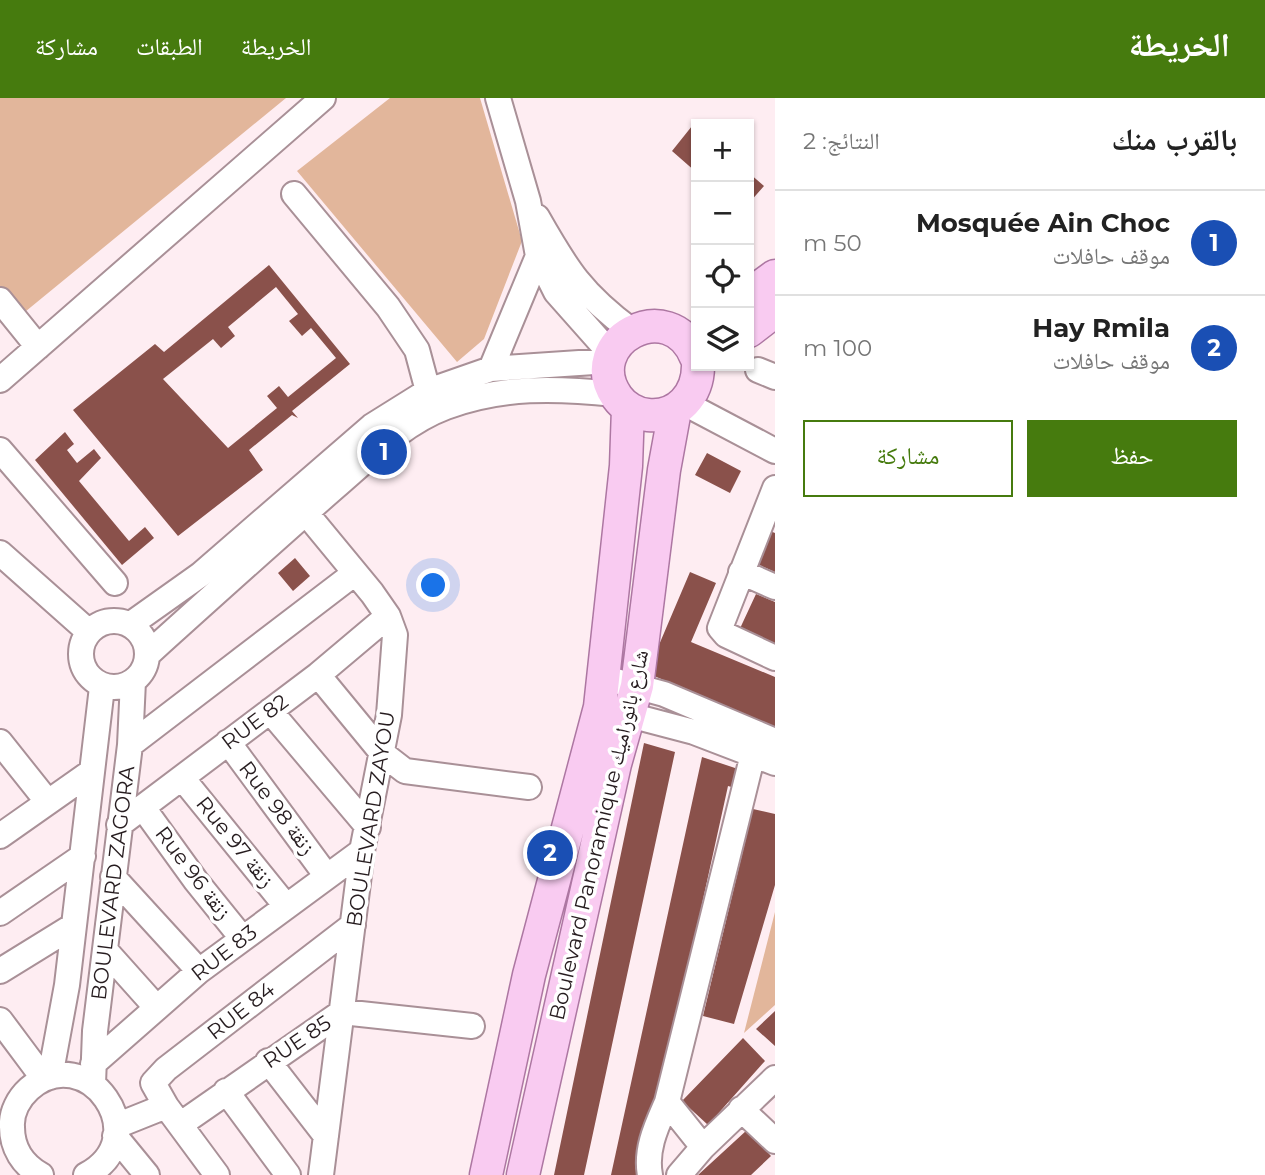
<!DOCTYPE html>
<html lang="ar">
<meta charset="utf-8">
<style>
:root{--surface:#fff;--page:#f6f6f6;--text:#222;--muted:#767676;--line:#e0e0e0;--accent:#467b0e}
body{margin:0;font-family:Montserrat,"Noto Naskh Arabic",sans-serif;background:var(--page);color:var(--text);direction:rtl}
.controls{position:absolute;right:21px;top:21px;display:grid;overflow:hidden;border-radius:0px;box-shadow:0 2px 5px #0004}
.controls button{width:63px;height:63px;display:grid;place-items:center;padding:0;border:0;border-bottom:2px solid var(--line);background:var(--surface);color:var(--text);font:35px sans-serif}
.you{position:absolute;left:434px;top:488px;width:24px;height:24px;margin:-18px;border:5px solid #fff;border-radius:50%;background:#1a73e8;box-shadow:0 0 0 10px #1a73e833}
.badge{display:grid;place-items:center;width:46px;height:46px;border-radius:50%;background:var(--accent);color:#fff;font-size:23px;font-weight:700}
.pin{position:absolute;translate:-50% -50%;border:4px solid #fff;box-shadow:0 2px 7px #0006}
.list{margin:0;padding:0;list-style:none}
h2{display:flex;justify-content:space-between;align-items:center;height:91px;margin:0;padding:0 28px;font-size:30px}
h2 small{font-size:23px;font-weight:400;color:var(--muted)}
.list li{display:grid;grid-template-columns:46px 1fr auto;gap:21px;align-items:center;box-sizing:border-box;height:105px;padding:0 28px;border-top:2px solid var(--line)}
.list b{display:block;font-size:26px;white-space:nowrap}
.list p{margin:0;font-size:23px;white-space:nowrap;color:var(--muted)}
.list em{font-size:23px;font-style:normal;color:var(--muted)}
.actions{display:flex;gap:14px;padding:21px 28px}
.actions a{flex:1;padding:16px 0;border:2px solid var(--accent);border-radius:0px;text-align:center;font-size:24px;color:var(--accent)}
.actions .main{background:var(--accent);color:#fff}
.icon{flex:none;width:38px;height:38px;fill:none;stroke:currentColor;stroke-width:2;stroke-linecap:round;stroke-linejoin:round}
.map{position:relative;flex:none;width:775px;height:1077px;overflow:hidden;direction:ltr}
header{display:flex;align-items:center;gap:42px;box-sizing:border-box;height:98px;padding:0 35px;background:var(--accent);color:#fff}
header strong{font-size:33px}
nav{display:flex;gap:38px;margin-inline-start:auto;font-size:24px}
main{display:flex}
aside{flex:1;background:var(--surface)}
.map>svg:first-child{display:block}
.green{fill:#e2b69b}
.building{fill:#8a514b;fill-rule:evenodd}
.lines{fill:none;stroke-linecap:round;stroke-linejoin:round}
.minor-casing{stroke:#a99097;stroke-width:28}
.major-casing{stroke:#ad77a2;stroke-width:35}
.minor{stroke:#fff;stroke-width:24}
.major{stroke:#f9cbf1;stroke-width:32}
.labels{text-anchor:middle;stroke-width:7;stroke-linejoin:round;paint-order:stroke}
.street-label{font-size:21px;fill:#261c1f;stroke:#fff}
</style>
<header>
<strong>الخريطة</strong>
<nav><a>الخريطة</a><a>الطبقات</a><a>مشاركة</a></nav>
</header>
<main>
<aside>
<h2>بالقرب منك<small>النتائج: 2</small></h2>
<ul class="list">
<li><span class="badge" style="background:#1a4fb4">1</span><div><b>Mosquée Ain Choc</b><p>موقف حافلات</p></div><em>50 m</em></li>
<li><span class="badge" style="background:#1a4fb4">2</span><div><b>Hay Rmila</b><p>موقف حافلات</p></div><em>100 m</em></li>
</ul>
<div class="actions"><a class="main">حفظ</a><a>مشاركة</a></div>
</aside>
<div class="map">
<svg width="775" height="1077" viewBox="0 0 775 1077">
<rect width="100%" height="100%" fill="#feedf2"/>
<path class="green" d="M0,0H286L20,218L0,195Z
M390,0H480L522,143L484,241L457,264L297,73Z
M775,814V907L744,935Z"/>
<path class="building" d="M692,28L696,31V74L672,53Z
M749,75L764,88L749,105Z
M269,167L350,266L292,313L298,320L292,317L249,352L263,372L178,438L73,312L155,246L164,254ZM276,189L298,216L289,223L302,238L311,230L336,260L288,299L279,288L267,298L277,310L228,350L163,281L213,241L221,250L235,238L228,229Z
M65,334L74,346L67,352L77,365L94,351L101,360L79,383L129,443L145,429L154,440L122,467L35,362Z
M707,355L741,373L730,395L695,377Z
M770,433L775,435V474L755,465Z
M295,460L310,478L293,493L278,475Z
M690,474L716,485L691,544L775,579V629L647,575Z
M756,496L775,504V557L736,539Z
M644,645L675,654L584,1077H554Z
M702,659L741,672L735,690L728,688L650,1042L641,1049L635,1067L637,1077H611Z
M753,711L775,716V787L734,926L703,918Z
M775,913V948L756,931Z
M743,940L765,963L708,1027L682,1003Z
M747,1032L771,1058L751,1077H698Z"/>
<g class="lines">
<defs>
<path id="minor" d="M498,0L528,103L538,158L556,194L611,256
M294,96L388,209L417,252L428,293
M537,119C567,172 582,196 632,233
M0,202L38,249
M491,271L538,158
M758,272L775,279
M0,282L323,0
M684,305L775,353
M0,352L115,485
M775,390L720,530L726,537L775,560
M292,398L372,495L388,518L395,537L389,617L362,753L321,1077
M0,455L89,534
M741,474L775,489
M81 556a33 33 0 1 1 66 0a33 33 0 1 1-66 0Z
M131,526L200,477L372,328L428,293L491,271L609,263
M147,557C209,501 271,445 334,390C369,360 403,325 446,309C501,288 557,290 615,296
M318,577L383,656L405,673L529,689
M605,580L664,596L775,643
M270,613L368,729
M614,613L694,634L775,665
M0,644L47,703
M228,644L326,777
M130,647L355,475
M183,681L286,808
M144,711L196,783L242,840
M119,727L318,577L388,518
M0,738L91,674
M113,779L199,873
M0,815L83,758
M105,852L156,909
M0,873L73,828
M0,922L44,981
M268,963L326,1038
M93,966L199,873L362,753
M50,979L67,887L102,589
M93,986L95,933L130,647L133,583
M226,993L288,1077
M667,1004L703,1049
M741,1011L775,1043
M181,1026L342,914L472,928
M116,1028L166,1008
M115,1038L147,1077
M41,1077C23,1067 12,1050 12,1029C11,1014 19,1000 29,991C86,940 158,1039 86,1077
M217,1077L166,1008L153,985L166,971L353,827
M650,1077C645,1051 657,1027 667,1004L753,656
M679,1077L703,1049L775,980"/>
<path id="major" d="M749,197L775,178
M749,233L775,213
M696,259C670,194 579,244 617,299C624,309 636,316 648,317C678,320 698,296 698,268
M486,1077L529,877L600,609L626,368L628,310
M523,1077L615,666L637,588L664,372L675,312"/>
</defs>
<use href="#minor" class="minor-casing"/>
<use href="#major" class="major-casing"/>
<use href="#minor" class="minor"/>
<use href="#major" class="major"/>
</g>
<g class="labels">
<g class="street-label">
<text transform="translate(255 624) rotate(-37)" y="7">RUE 82</text>
<text transform="translate(277 710) rotate(53)" y="7">Rue 98 زنقة</text>
<text transform="translate(371 721) rotate(-81)" y="7">BOULEVARD ZAYOU</text>
<text transform="translate(599 737) rotate(-77)" y="7">Boulevard Panoramique شارع بانوراميك</text>
<text transform="translate(235 744) rotate(51)" y="7">Rue 97 زنقة</text>
<text transform="translate(193 775) rotate(53)" y="7">Rue 96 زنقة</text>
<text transform="translate(113 785) rotate(-83)" y="7">BOULEVARD ZAGORA</text>
<text transform="translate(224 855) rotate(-38)" y="7">RUE 83</text>
<text transform="translate(241 913) rotate(-38)" y="7">RUE 84</text>
<text transform="translate(297 944) rotate(-34)" y="7">RUE 85</text>
</g>
</g>
</svg>
<div class="controls">
<button>+</button>
<button>−</button>
<button><svg class="icon" aria-label="locate" viewBox="0 0 24 24"><circle cx="12" cy="12" r="6"/><path d="M12 2v4M12 18v4M2 12h4M18 12h4"/></svg></button>
<button><svg class="icon" aria-label="layers" viewBox="0 0 24 24"><path d="M12 4l9 5-9 5-9-5zM3 14l9 5 9-5"/></svg></button>
</div>
<div class="you"></div>
<div class="pin badge" style="left:384px;top:354px;background:#1a4fb4">1</div>
<div class="pin badge" style="left:550px;top:755px;background:#1a4fb4">2</div>
</div>
</main>
